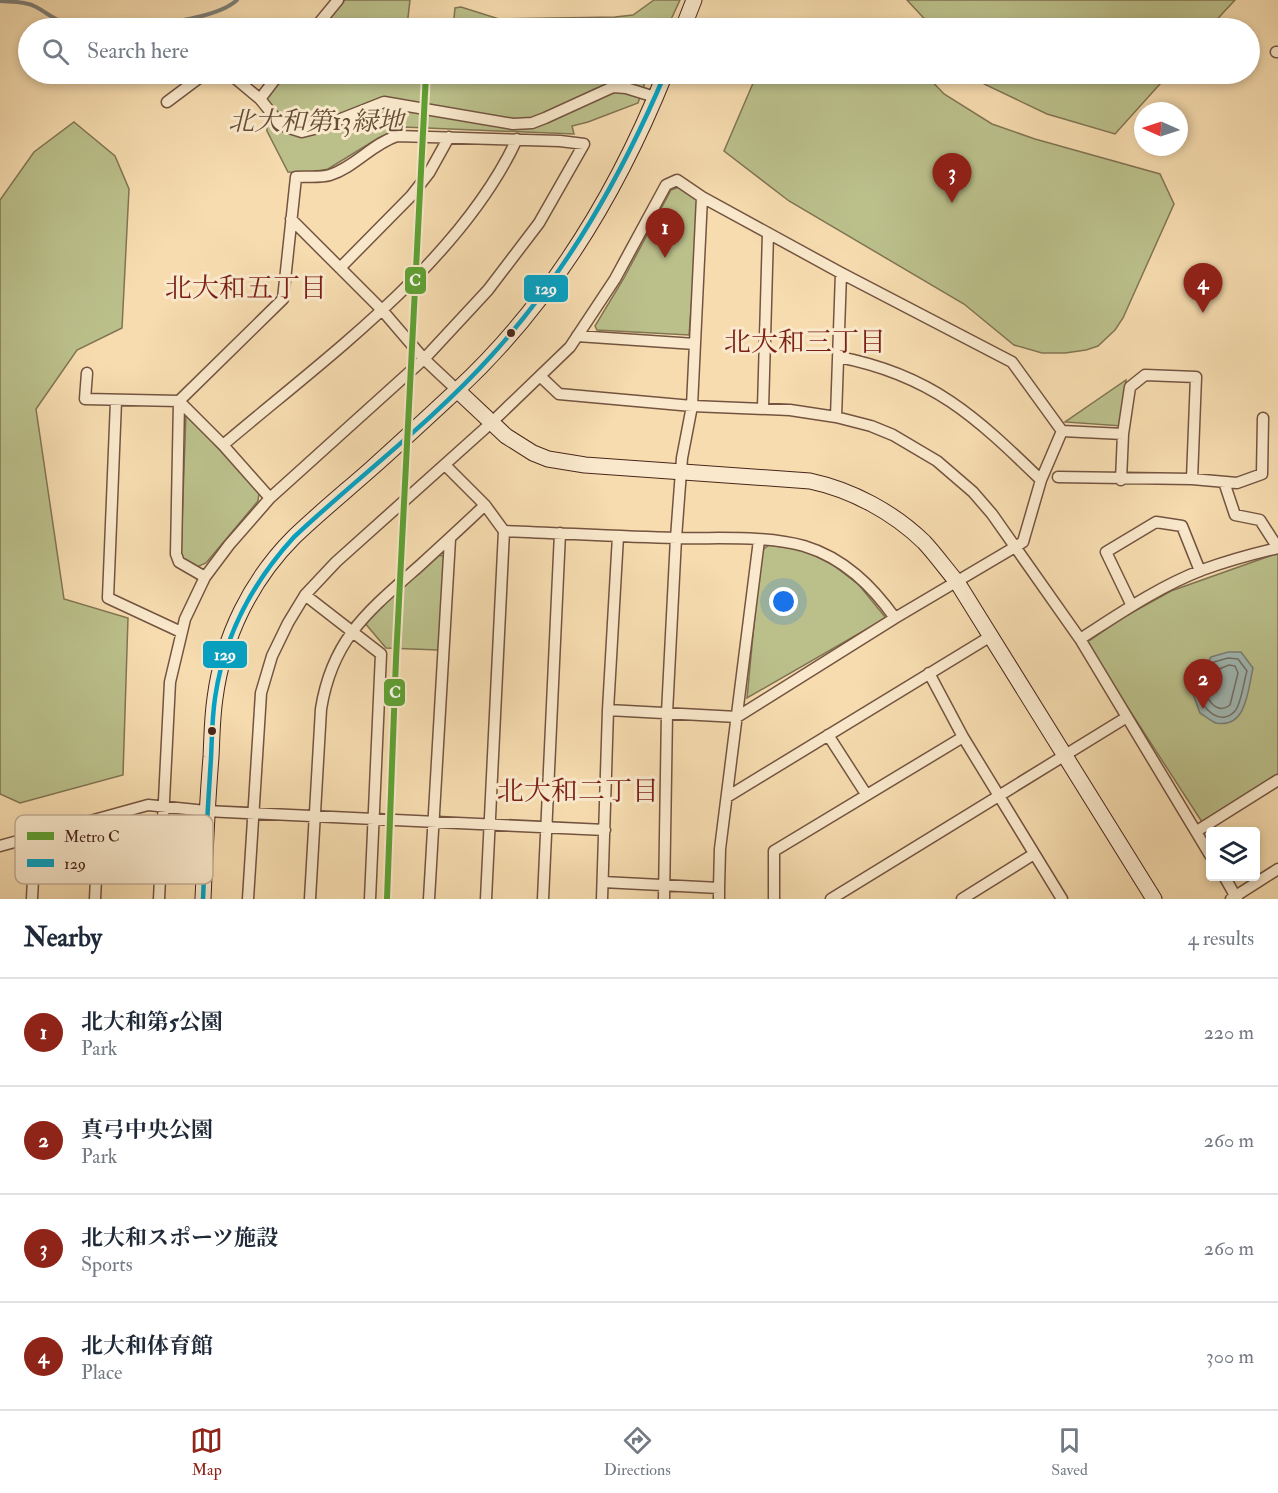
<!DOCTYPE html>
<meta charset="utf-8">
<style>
:root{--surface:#fff;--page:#f6f6f7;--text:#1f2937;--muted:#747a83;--line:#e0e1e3;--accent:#8f2418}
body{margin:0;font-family:"IM FELL Double Pica","Noto Serif JP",serif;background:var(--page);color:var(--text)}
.controls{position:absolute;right:18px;bottom:18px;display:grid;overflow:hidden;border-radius:6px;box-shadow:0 3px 9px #0003}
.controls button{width:54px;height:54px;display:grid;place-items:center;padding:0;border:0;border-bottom:2px solid var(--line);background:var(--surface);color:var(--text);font:30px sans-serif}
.compass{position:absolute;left:1134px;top:102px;width:54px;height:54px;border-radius:50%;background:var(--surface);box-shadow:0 3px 9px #0003;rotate:273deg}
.you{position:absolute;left:784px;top:602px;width:21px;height:21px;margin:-15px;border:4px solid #fff;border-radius:50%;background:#1a73e8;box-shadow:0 0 0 9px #1a73e833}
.badge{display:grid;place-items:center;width:39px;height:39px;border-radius:50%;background:var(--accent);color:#fff;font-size:20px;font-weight:700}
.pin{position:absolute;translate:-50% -50px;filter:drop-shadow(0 2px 3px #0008)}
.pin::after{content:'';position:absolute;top:32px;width:21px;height:18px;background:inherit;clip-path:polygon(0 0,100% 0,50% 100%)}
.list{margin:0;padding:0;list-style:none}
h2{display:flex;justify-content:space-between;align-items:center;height:78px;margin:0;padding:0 24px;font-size:26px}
h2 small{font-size:20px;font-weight:400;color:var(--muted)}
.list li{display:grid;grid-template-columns:39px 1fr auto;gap:18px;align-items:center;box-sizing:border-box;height:108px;padding:0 24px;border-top:2px solid var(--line)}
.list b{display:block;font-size:22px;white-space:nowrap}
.list p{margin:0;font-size:20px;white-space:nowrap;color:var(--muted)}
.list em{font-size:20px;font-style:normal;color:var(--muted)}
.icon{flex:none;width:33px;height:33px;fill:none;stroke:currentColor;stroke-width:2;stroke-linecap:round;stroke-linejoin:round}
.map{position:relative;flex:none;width:1278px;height:899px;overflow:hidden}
.search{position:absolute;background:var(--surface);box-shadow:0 3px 9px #0003;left:18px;right:18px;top:18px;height:66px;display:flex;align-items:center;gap:15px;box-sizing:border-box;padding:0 21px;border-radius:33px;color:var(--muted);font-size:22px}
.sheet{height:510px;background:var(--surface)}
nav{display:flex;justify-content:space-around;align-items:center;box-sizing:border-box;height:84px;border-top:2px solid var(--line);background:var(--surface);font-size:16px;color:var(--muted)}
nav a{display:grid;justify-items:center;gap:3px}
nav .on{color:var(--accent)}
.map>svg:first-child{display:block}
.green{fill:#bbc08b;stroke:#827453;stroke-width:1.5}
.water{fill:#a0b9b4;stroke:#7d7f77;stroke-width:1.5}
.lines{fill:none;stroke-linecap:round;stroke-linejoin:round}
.shore{stroke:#747068;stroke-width:1.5}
.stream{stroke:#7d7f77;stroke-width:4}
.street-casing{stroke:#745440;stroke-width:13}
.secondary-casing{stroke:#49271b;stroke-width:17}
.street{stroke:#f9e8cb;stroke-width:10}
.secondary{stroke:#f9e8cb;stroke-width:15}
.bus-1-casing{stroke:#f9e8cb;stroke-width:9}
.bus-1{stroke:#04a2c5;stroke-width:4.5}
.metro-1-casing{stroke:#f9e8cb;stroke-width:10}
.metro-1{stroke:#5fa134;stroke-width:6}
.bus-dot{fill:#49271b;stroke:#f9e8cb;stroke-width:2}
.labels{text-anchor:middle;stroke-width:6;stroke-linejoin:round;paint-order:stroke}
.park-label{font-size:26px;font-style:italic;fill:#664d37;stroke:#f9e8cb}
.neighbourhood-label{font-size:27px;fill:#7a1f14;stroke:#f9e8cb}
.key{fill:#f9e8cb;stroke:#c4ae96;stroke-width:1.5}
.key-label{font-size:16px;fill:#49271b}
.line-badge{stroke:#f9e8cb;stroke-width:2}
.badge-label{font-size:16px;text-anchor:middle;font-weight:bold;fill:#fff}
</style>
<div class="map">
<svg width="1278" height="899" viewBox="0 0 1278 899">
<rect width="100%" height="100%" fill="#f6dcaf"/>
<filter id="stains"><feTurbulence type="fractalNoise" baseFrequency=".00333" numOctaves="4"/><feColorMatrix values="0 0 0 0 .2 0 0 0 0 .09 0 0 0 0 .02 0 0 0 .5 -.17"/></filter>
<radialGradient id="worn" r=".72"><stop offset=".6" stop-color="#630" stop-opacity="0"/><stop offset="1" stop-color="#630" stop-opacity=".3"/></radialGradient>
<path class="green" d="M345,0H410L407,26L408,28H321Z
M654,0H680L667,28H453L455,8L461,7L499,19L615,17L633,15Z
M907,0H1235L1209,28H933Z
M283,74H648L638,103L588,122L572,126L574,134L403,127L380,137L328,169L309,173L288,172L267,131L266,97Z
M757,74H925L944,94L992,124L1035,139L1160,174L1174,204L1123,318L1115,330L1098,346L1086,350L1065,353H1042L1014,345L964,304L789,201L724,151Z
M974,74H1169L1115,134L1047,114L984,84Z
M74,122L115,156L129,189L122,328L77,350L36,409L64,599L128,618L123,775L20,803L0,794V200L34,152Z
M679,187L695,196L699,206L689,335L597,330L595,326L624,278L671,190Z
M1126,380L1122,426L1065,422Z
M186,413L259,493L258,501L206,563L197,567L183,558L181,553Z
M769,545L804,550L833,565L859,585L886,618L747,698L761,551Z
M1278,553V775L1202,822L1086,643L1124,617L1171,591Z
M436,555L445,556L438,650L386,648L364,622Z"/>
<path class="water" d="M1228,652H1241L1253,668C1248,689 1247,729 1216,723C1211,721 1205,716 1200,713L1193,694L1195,682L1211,657Z"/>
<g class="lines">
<path class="shore" d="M1228,658L1238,659L1247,671C1244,680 1241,705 1235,711C1221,727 1200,709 1200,692C1199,681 1209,671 1214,662Z
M1229,665L1235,666L1238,673L1230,705C1219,714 1207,703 1207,691C1207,683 1215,675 1219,669Z"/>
<path class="stream" d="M0,1C11,2 25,1 34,6C51,14 63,30 84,22C102,23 121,26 140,25C165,24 219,17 237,0"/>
<defs>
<path id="street" d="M315,28L338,0
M1276,52H1278
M230,74L260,99L277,120L286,127L302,132L318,128L384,102L513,124L532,123L545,118L613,87L626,88L655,97
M260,99L279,74
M167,102L199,78L210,74
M291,219L382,310L424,359L457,390
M340,268L411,196L429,173L449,137
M577,336L695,344
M839,357C932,375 976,417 1041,480
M87,373L85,399L179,401L283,299L296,177C306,176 320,178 330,175C355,167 372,144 397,136L560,141L584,144L539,223L488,290L424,359L270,498L229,545L205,577L185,619L170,682L159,899
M541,377L559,394L692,406L790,410L836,417L871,426L893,435L937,461L973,492L992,514L1080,639L1210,855
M116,401L108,598L181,632
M179,401L176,554L179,562L205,577
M179,401L223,445L270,498
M763,408L768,233
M836,417L841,273
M1062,431L1123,434
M223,445C324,359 460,262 517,139
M445,465L485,505L504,531C562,533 620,537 677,538C718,539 764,535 804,546C844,558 872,586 895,618
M1058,477L1192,479L1237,483L1262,474L1263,418
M1121,480L1123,434L1130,387L1145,375L1196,377L1192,479
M1224,482L1235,515L1260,520L1278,548
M305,595L381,654L370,899
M1132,606L1106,552L1156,522L1182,526L1200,571
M1080,639C1119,614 1158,587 1202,570C1227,561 1252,554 1278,548
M929,673L963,737L1062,899
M828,735L866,794
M727,797L991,636
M1197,831L1278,780
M0,846L148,805L206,811L605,830
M1224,876L1237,899
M603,882L719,888V899
M719,888L720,849L759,540
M32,899L35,838
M95,899L99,819
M248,899L261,693L272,656L288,623L305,595L336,562L491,423L570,347L615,279L666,185L677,180L702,197L841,273L1012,362L1062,431L1041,480L1023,542L1015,547L895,618L737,717L608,710
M310,899L321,709C332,640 367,612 417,568C440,547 462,527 485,505
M429,899L450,539
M486,899L504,531
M543,899L560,533
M602,899L608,710L618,536
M664,899L667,713L676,538L682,458L692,406L702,197
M774,899V851L963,737
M831,899L1127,717
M962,899L1034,854
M1231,899L1278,869"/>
<path id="secondary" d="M683,28L694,0
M457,390L506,436L533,453L548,459L585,465L810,481C852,490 893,512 924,542C936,555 946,569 957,582L1154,899
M203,899C205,852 207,805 211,757C212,738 212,718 215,698C223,637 251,580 294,537C319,513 346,491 372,468C401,442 428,417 456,391C550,304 618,191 665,74"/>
</defs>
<use href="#street" class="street-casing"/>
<use href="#secondary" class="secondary-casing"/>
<use href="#street" class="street"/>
<use href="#secondary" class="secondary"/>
<defs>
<path id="bus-1" d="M203,899C205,852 208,805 211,758C212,738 212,718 215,698C224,636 252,583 294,537C359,476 432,422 492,355C567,272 621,177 665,74"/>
</defs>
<use href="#bus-1" class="bus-1-casing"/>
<use href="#bus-1" class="bus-1"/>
<defs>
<path id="metro-1" d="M387,899L396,659L426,74"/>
</defs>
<use href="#metro-1" class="metro-1-casing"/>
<use href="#metro-1" class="metro-1"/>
</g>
<g class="bus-dot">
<circle cx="511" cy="333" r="5"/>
<circle cx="212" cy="731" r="5"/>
</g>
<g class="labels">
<g class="park-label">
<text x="316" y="130">北大和第13緑地</text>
</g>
<g class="neighbourhood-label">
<text x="246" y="297">北大和五丁目</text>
<text x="805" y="351">北大和三丁目</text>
<text x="578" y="800">北大和二丁目</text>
</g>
</g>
<rect x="15" y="815" width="198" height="69" rx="9" class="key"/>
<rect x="27" y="832" width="27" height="8" fill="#5fa134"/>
<rect x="27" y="859" width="27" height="8" fill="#04a2c5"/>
<g class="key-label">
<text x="64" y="842">Metro C</text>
<text x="64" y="869">129</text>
</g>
<g class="line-badge">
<rect x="404" y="266" width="23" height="29" rx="6" fill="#5fa134"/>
<rect x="523" y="274" width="46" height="29" rx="6" fill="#04a2c5"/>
<rect x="202" y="640" width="46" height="29" rx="6" fill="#04a2c5"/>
<rect x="383" y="678" width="23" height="29" rx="6" fill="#5fa134"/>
</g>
<g class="badge-label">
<text x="415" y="286">C</text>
<text x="546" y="294">129</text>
<text x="225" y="660">129</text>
<text x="395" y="698">C</text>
</g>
<rect width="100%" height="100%" filter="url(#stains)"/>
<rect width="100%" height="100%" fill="url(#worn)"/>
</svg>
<div class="controls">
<button><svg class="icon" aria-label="layers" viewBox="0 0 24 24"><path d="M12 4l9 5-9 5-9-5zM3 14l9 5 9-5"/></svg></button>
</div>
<svg class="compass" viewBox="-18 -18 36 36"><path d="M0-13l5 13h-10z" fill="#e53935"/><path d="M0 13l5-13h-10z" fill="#747a83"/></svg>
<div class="you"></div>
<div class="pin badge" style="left:665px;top:258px">1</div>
<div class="pin badge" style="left:1203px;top:709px">2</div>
<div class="pin badge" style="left:952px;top:203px">3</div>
<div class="pin badge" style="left:1203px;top:313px">4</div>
<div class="search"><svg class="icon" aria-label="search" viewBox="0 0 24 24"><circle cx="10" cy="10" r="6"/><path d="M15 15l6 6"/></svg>Search here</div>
</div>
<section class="sheet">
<h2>Nearby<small>4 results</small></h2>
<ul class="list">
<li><span class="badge">1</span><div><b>北大和第5公園</b><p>Park</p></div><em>220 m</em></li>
<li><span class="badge">2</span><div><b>真弓中央公園</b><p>Park</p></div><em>260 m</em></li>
<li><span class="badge">3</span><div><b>北大和スポーツ施設</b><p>Sports</p></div><em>260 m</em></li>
<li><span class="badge">4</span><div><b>北大和体育館</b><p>Place</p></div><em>300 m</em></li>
</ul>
</section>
<nav>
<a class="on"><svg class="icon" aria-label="map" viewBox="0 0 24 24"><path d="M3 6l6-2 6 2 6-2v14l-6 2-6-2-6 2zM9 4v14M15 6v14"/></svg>Map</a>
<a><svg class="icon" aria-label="directions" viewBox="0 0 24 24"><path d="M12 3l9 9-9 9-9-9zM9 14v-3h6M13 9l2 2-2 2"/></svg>Directions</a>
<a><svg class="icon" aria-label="saved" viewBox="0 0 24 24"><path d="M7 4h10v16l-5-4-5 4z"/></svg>Saved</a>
</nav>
